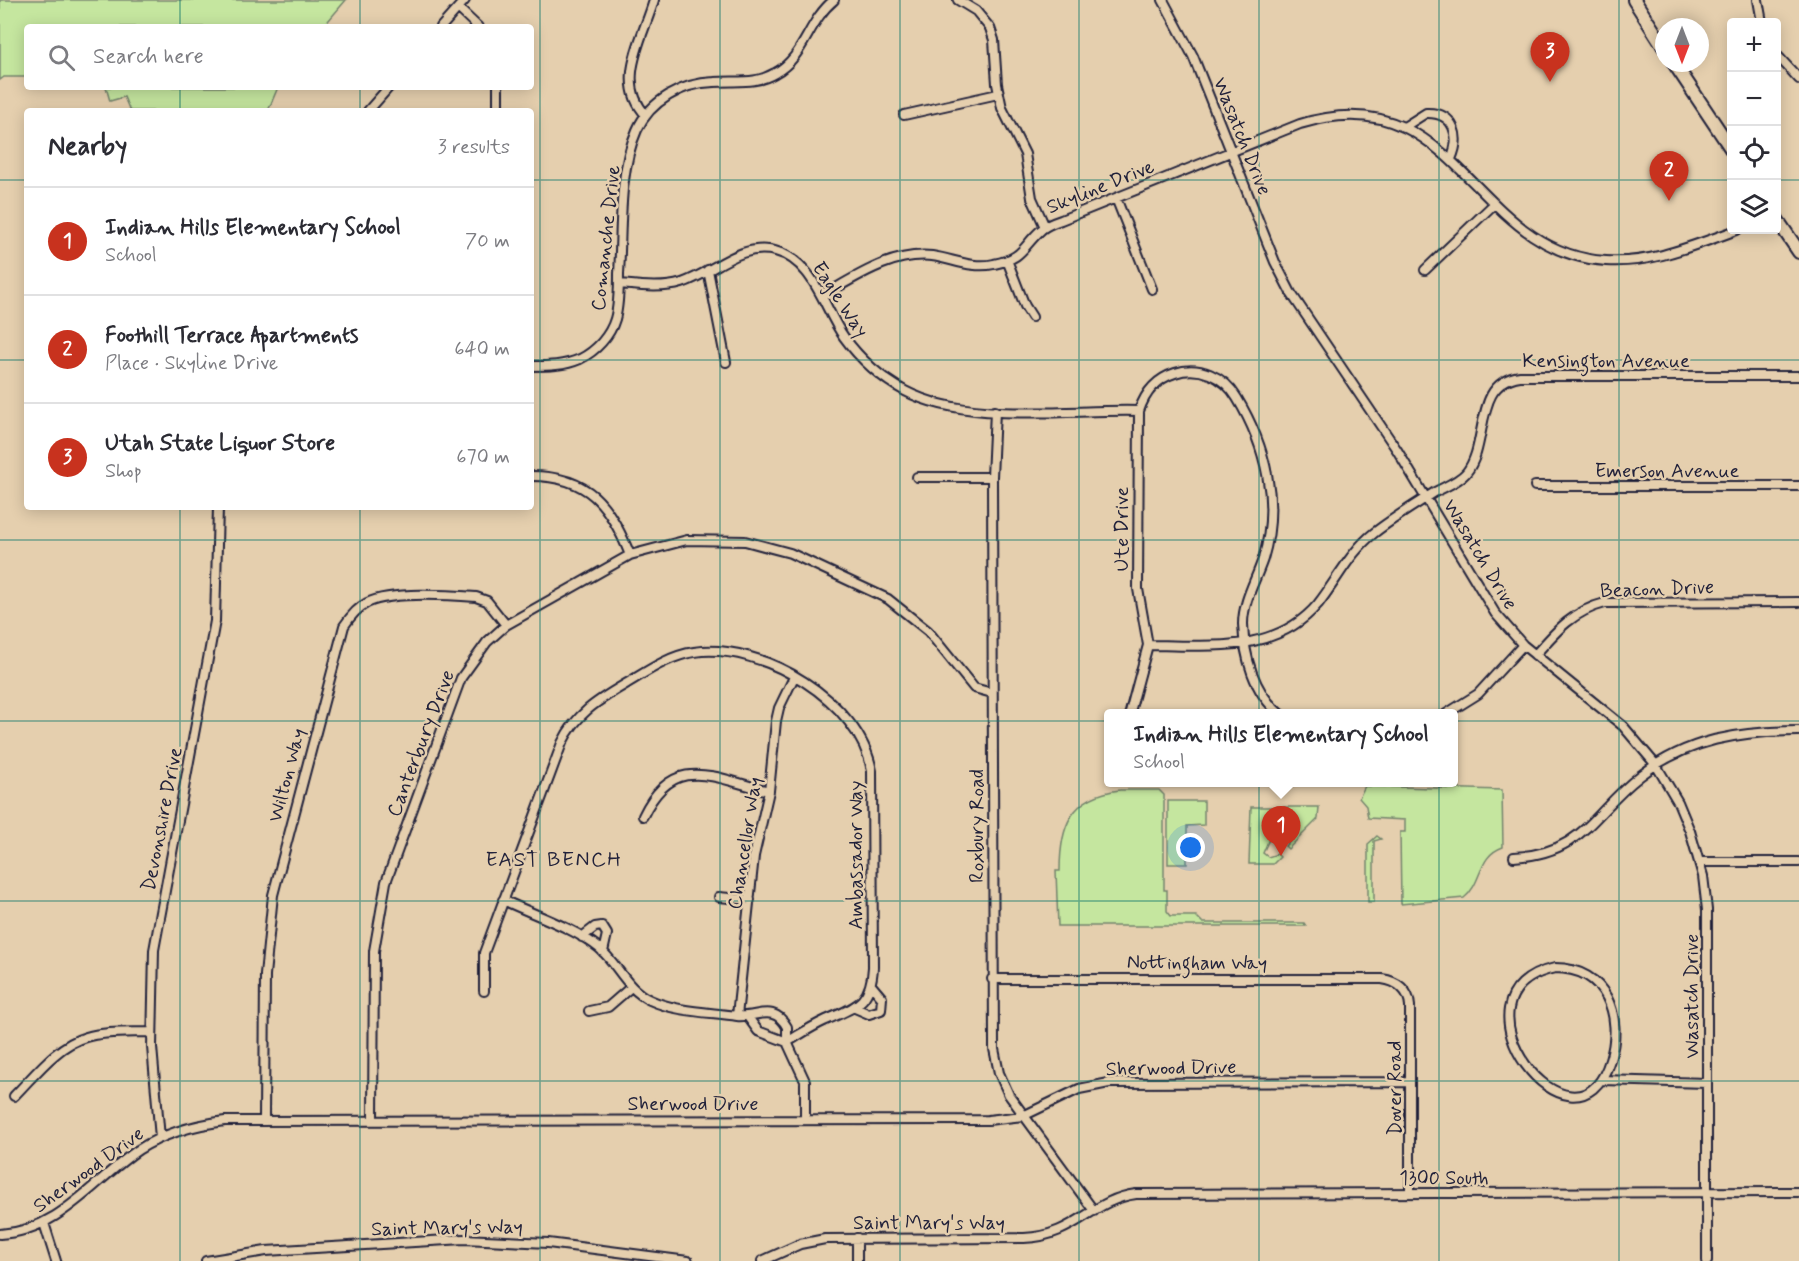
<!DOCTYPE html>
<meta charset="utf-8">
<style>
:root{--surface:#fff;--page:#f7f7f7;--text:#2b2b33;--muted:#7c7c81;--line:#e1e1e2;--accent:#c8321e}
body{margin:0;font-family:Mynerve,sans-serif;background:var(--page);color:var(--text)}
.controls{position:absolute;right:18px;top:18px;display:grid;overflow:hidden;border-radius:6px;box-shadow:0 3px 15px #0003}
.controls button{width:54px;height:54px;display:grid;place-items:center;padding:0;border:0;border-bottom:2px solid var(--line);background:var(--surface);color:var(--text);font:30px sans-serif}
.compass{position:absolute;left:1655px;top:18px;width:54px;height:54px;border-radius:50%;background:var(--surface);box-shadow:0 3px 15px #0003;rotate:180deg}
.you{position:absolute;left:1191px;top:848px;width:21px;height:21px;margin:-15px;border:4px solid #fff;border-radius:50%;background:#1a73e8;box-shadow:0 0 0 9px #1a73e833}
.badge{display:grid;place-items:center;width:39px;height:39px;border-radius:50%;background:var(--accent);color:#fff;font-size:20px;font-weight:700}
.pin{position:absolute;translate:-50% -50px;filter:drop-shadow(0 2px 3px #0008)}
.pin::after{content:'';position:absolute;top:32px;width:21px;height:18px;background:inherit;clip-path:polygon(0 0,100% 0,50% 100%)}
.popup{position:absolute;left:1104px;top:709px;width:354px;height:78px;box-sizing:border-box;display:grid;place-content:center;border-radius:6px;background:var(--surface);filter:drop-shadow(0 2px 4px #0005);font-size:20px;white-space:nowrap;color:var(--muted)}
.popup b{font-size:22px;color:var(--text)}
.popup::after{content:'';position:absolute;left:50%;top:100%;margin-left:-12px;border:12px solid transparent;border-top-color:var(--surface)}
.list{margin:0;padding:0;list-style:none}
h2{display:flex;justify-content:space-between;align-items:center;height:78px;margin:0;padding:0 24px;font-size:26px}
h2 small{font-size:20px;font-weight:400;color:var(--muted)}
.list li{display:grid;grid-template-columns:39px 1fr auto;gap:18px;align-items:center;box-sizing:border-box;height:108px;padding:0 24px;border-top:2px solid var(--line)}
.list b{display:block;font-size:22px;white-space:nowrap}
.list p{margin:0;font-size:20px;white-space:nowrap;color:var(--muted)}
.list em{font-size:20px;font-style:normal;color:var(--muted)}
.icon{flex:none;width:33px;height:33px;fill:none;stroke:currentColor;stroke-width:2;stroke-linecap:round;stroke-linejoin:round}
.map{position:relative;flex:none;width:1799px;height:1261px;overflow:hidden}
.search{position:absolute;background:var(--surface);box-shadow:0 3px 15px #0003;left:24px;top:24px;width:510px;height:66px;display:flex;align-items:center;gap:15px;box-sizing:border-box;padding:0 21px;border-radius:6px;color:var(--muted);font-size:22px}
.panel{position:absolute;background:var(--surface);box-shadow:0 3px 15px #0003;left:24px;top:108px;width:510px;height:402px;border-radius:6px}
.map>svg:first-child{display:block}
.green{fill:#c5e69f;stroke:#74846d;stroke-width:1.5}
.lines{fill:none;stroke-linecap:round;stroke-linejoin:round}
.minor-casing{stroke:#22223b;stroke-width:12}
.primary-casing{stroke:#22223b;stroke-width:16}
.minor{stroke:#e5cfae;stroke-width:8}
.primary{stroke:#e5cfae;stroke-width:12}
.grid{fill:none;stroke:#0f766e;stroke-width:1.5;stroke-opacity:0.55}
.labels{text-anchor:middle;stroke-width:5;stroke-linejoin:round;paint-order:stroke}
.street-label{font-size:20px;fill:#22223b;stroke:#e5cfae}
.neighbourhood-label{font-size:21px;letter-spacing:1.5px;fill:#22223b;stroke:#e5cfae}
</style>
<div class="map">
<svg width="1799" height="1261" viewBox="0 0 1799 1261">
<rect width="100%" height="100%" fill="#e5cfae"/>
<filter id="ink" filterUnits="userSpaceOnUse"><feTurbulence type="fractalNoise" baseFrequency=".0167" numOctaves="2"/><feDisplacementMap in="SourceGraphic" scale="12" xChannelSelector="R" yChannelSelector="G"/><feConvolveMatrix kernelMatrix="1 2 1 2 8 2 1 2 1" color-interpolation-filters="sRGB"/></filter>
<g filter="url(#ink)">
<path class="green" d="M0,0H346L323,27H27V77H4L0,80Z
M106,87H278L268,111H130L124,97L110,101Z
M1365,786L1502,790L1503,847C1477,856 1483,883 1464,898L1401,904L1400,832H1405V820L1368,818L1366,806L1359,798Z
M1120,790H1159L1164,795V890H1167V911L1171,916H1196L1203,923H1304L1306,926H1058L1056,871H1060C1060,827 1070,796 1120,790Z
M1168,801H1204V825L1187,826V864H1168Z
M1251,807H1319L1318,819L1288,849L1285,846L1294,837L1293,832H1272L1263,853L1268,857L1277,854L1280,857L1273,864H1249Z
M1377,836L1381,839L1374,841V902H1368V844Z"/>
<g class="lines">
<defs>
<path id="minor" d="M958,0L976,11L990,28L994,40L997,84L1002,108L1025,154L1032,198L1045,227
M1163,0L1193,56L1275,262L1291,293L1397,450L1495,613L1523,645L1623,726L1656,765L1678,802L1690,831L1703,876L1707,910V1261
M1758,0L1762,22
M458,8L478,27
M441,27L465,0
M1776,54L1799,79
M498,87V111
M368,111L389,87
M646,115C614,82 644,36 654,0
M904,115L998,94
M1404,127L1426,113C1455,112 1461,137 1451,159
M1116,198L1152,289
M1007,260L1025,306L1032,317
M708,270L726,362
M1425,270L1494,204
M619,284C640,286 662,289 682,283C713,273 740,242 775,251C814,261 823,307 844,337C860,359 881,378 905,391C967,424 1069,409 1139,411
M822,296C856,277 891,252 932,256C953,259 972,269 994,264C1024,258 1022,247 1041,230C1046,225 1055,222 1061,220L1300,124C1458,75 1472,253 1606,261C1652,264 1694,245 1737,230
M531,366C548,366 564,366 580,359C596,351 610,336 615,319C619,305 619,289 619,274C622,228 618,173 637,130C650,101 682,83 714,82C736,80 755,85 775,73C805,57 807,22 834,0
M995,411L992,477L994,1049L999,1073L1009,1095L1094,1211
M531,476C589,476 610,505 630,555
M917,477H992
M1535,486H1799
M1148,645C1207,645 1275,655 1318,604C1337,580 1350,552 1374,533C1393,518 1415,505 1435,492C1446,486 1458,482 1466,473C1490,444 1472,383 1520,376H1799
M1535,655C1556,631 1573,611 1605,603L1799,602
M1130,712L1148,645L1138,589L1139,411C1145,393 1156,379 1175,373C1199,365 1224,376 1237,398C1266,446 1280,503 1263,559C1256,580 1243,601 1243,624C1244,656 1254,693 1280,714
M1446,714L1478,694L1523,645
M643,816C674,751 715,779 769,791
M1514,857C1584,853 1592,813 1640,776C1687,739 1741,731 1799,731
M1699,862H1799
M719,897L750,900
M503,900C532,914 575,928 599,948C618,964 626,989 650,1000C676,1012 709,1012 737,1016C757,1018 774,1003 787,1027V1042L805,1081V1119
M582,937L595,927L602,926L607,934L603,952
M1555,968C1606,968 1624,1016 1610,1060C1576,1170 1437,993 1555,968Z
M992,979H1382C1397,981 1409,990 1410,1006V1193
M484,991V953L562,743C576,714 597,701 624,685C646,672 668,656 694,652C762,642 860,701 872,771L873,967C871,1006 853,1007 824,1021C811,1027 799,1035 787,1042
M855,1008L869,1014L881,1010L882,998L871,985
M589,1011L608,1007L631,987
M737,1016L754,856L769,791L776,721L779,708L794,677
M748,1017L758,1031L787,1042
M1602,1080L1707,1083
M14,1096C35,1075 57,1045 86,1037C107,1031 131,1033 152,1032
M264,1119L265,975L273,895L344,626C350,617 357,608 367,603C391,591 449,595 476,597L487,601L506,625
M373,1119L374,951L386,882L461,678L487,642L506,625L630,555L687,540L745,541L790,553L888,599L928,631L974,688L992,693
M160,1138L152,1047L154,950L215,621L218,507
M44,1223L56,1261
M0,1234C59,1231 93,1181 138,1150C164,1133 194,1125 225,1121L988,1120L1023,1116L1079,1089L1109,1083L1410,1082
M857,1238V1261
M206,1261L266,1251L464,1239L548,1243L688,1261
M762,1261L800,1244L825,1239L1024,1238C1076,1236 1091,1200 1136,1194L1799,1192"/>
<path id="primary" d="M1634,0L1664,47
M1674,63L1732,150
M1776,218L1799,252"/>
</defs>
<use href="#minor" class="minor-casing"/>
<use href="#primary" class="primary-casing"/>
<use href="#minor" class="minor"/>
<use href="#primary" class="primary"/>
</g>
</g>
<path class="grid" d="M180,0V27M360,0V27M540,0V1261M720,0V1261M900,0V1261M1079,0V1261M1259,0V1261M1439,0V1261M1619,0V1261M180,87V111M360,87V111M0,180H27M531,180H1732M1776,180H1799M0,360H27M531,360H1799M180,507V1261M360,507V1261M0,540H1799M0,721H1799M0,901H1799M0,1081H1799"/>
<g class="labels">
<g class="street-label">
<text transform="translate(1243 136) rotate(68)" y="7">Wasatch Drive</text>
<text transform="translate(1100 186) rotate(-22)" y="7">Skyline Drive</text>
<text transform="translate(605 238) rotate(-84)" y="7">Comanche Drive</text>
<text transform="translate(841 299) rotate(57)" y="7">Eagle Way</text>
<text x="1606" y="367">Kensington Avenue</text>
<text x="1667" y="477">Emerson Avenue</text>
<text transform="translate(1121 529) rotate(-90)" y="7">Ute Drive</text>
<text transform="translate(1481 554) rotate(59)" y="7">Wasatch Drive</text>
<text transform="translate(1657 588) rotate(-2)" y="7">Beacon Drive</text>
<text transform="translate(420 743) rotate(-69)" y="7">Canterbury Drive</text>
<text transform="translate(286 775) rotate(-75)" y="7">Wilton Way</text>
<text transform="translate(161 819) rotate(-79)" y="7">Devonshire Drive</text>
<text transform="translate(976 826) rotate(-90)" y="7">Roxbury Road</text>
<text transform="translate(744 843) rotate(-81)" y="7">Chancellor Way</text>
<text transform="translate(855 855) rotate(-90)" y="7">Ambassador Way</text>
<text x="1197" y="969">Nottingham Way</text>
<text transform="translate(1691 996) rotate(-90)" y="7">Wasatch Drive</text>
<text transform="translate(1171 1067) rotate(-1)" y="7">Sherwood Drive</text>
<text transform="translate(1394 1088) rotate(-90)" y="7">Dover Road</text>
<text x="693" y="1110">Sherwood Drive</text>
<text transform="translate(88 1169) rotate(-36)" y="7">Sherwood Drive</text>
<text x="1444" y="1184">1300 South</text>
<text x="929" y="1229">Saint Mary's Way</text>
<text transform="translate(447 1227) rotate(-1)" y="7">Saint Mary's Way</text>
</g>
<g class="neighbourhood-label">
<text x="554" y="866">EAST BENCH</text>
</g>
</g>
</svg>
<div class="controls">
<button>+</button>
<button>−</button>
<button><svg class="icon" aria-label="locate" viewBox="0 0 24 24"><circle cx="12" cy="12" r="6"/><path d="M12 2v4M12 18v4M2 12h4M18 12h4"/></svg></button>
<button><svg class="icon" aria-label="layers" viewBox="0 0 24 24"><path d="M12 4l9 5-9 5-9-5zM3 14l9 5 9-5"/></svg></button>
</div>
<svg class="compass" viewBox="-18 -18 36 36"><path d="M0-13l5 13h-10z" fill="#e53935"/><path d="M0 13l5-13h-10z" fill="#7c7c81"/></svg>
<div class="you"></div>
<div class="pin badge" style="left:1281px;top:856px">1</div>
<div class="popup"><b>Indian Hills Elementary School</b>School</div>
<div class="pin badge" style="left:1669px;top:201px">2</div>
<div class="pin badge" style="left:1550px;top:82px">3</div>
<div class="search"><svg class="icon" aria-label="search" viewBox="0 0 24 24"><circle cx="10" cy="10" r="6"/><path d="M15 15l6 6"/></svg>Search here</div>
<section class="panel">
<h2>Nearby<small>3 results</small></h2>
<ul class="list">
<li><span class="badge">1</span><div><b>Indian Hills Elementary School</b><p>School</p></div><em>70 m</em></li>
<li><span class="badge">2</span><div><b>Foothill Terrace Apartments</b><p>Place · Skyline Drive</p></div><em>640 m</em></li>
<li><span class="badge">3</span><div><b>Utah State Liquor Store</b><p>Shop</p></div><em>670 m</em></li>
</ul>
</section>
</div>
